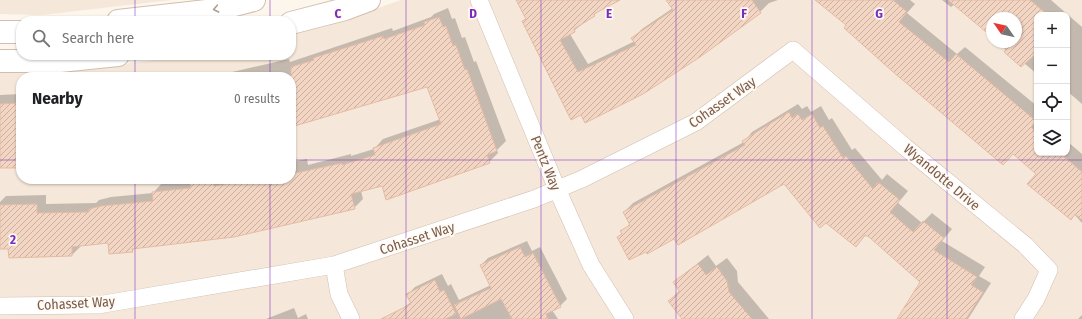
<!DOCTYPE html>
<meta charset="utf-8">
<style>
:root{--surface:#fff;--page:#f2f2f2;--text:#202124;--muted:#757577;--line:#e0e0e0}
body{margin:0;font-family:"Fira Sans Condensed",sans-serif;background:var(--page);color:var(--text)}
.controls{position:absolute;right:12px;top:12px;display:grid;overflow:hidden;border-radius:8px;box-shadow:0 1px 3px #0004}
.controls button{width:36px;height:36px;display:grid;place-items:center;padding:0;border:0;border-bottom:1px solid var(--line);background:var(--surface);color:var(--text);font:20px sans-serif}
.compass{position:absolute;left:986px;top:12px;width:36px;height:36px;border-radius:50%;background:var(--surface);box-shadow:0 1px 3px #0004;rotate:304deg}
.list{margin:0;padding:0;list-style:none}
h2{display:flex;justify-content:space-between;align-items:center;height:52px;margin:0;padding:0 16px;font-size:17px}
h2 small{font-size:13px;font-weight:400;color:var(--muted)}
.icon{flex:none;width:22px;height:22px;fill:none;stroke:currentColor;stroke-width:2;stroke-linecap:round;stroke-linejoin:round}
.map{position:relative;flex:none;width:1082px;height:319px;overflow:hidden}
.search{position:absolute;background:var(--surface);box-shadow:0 1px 3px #0004;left:16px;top:16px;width:280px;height:44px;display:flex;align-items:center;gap:10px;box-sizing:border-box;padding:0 14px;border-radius:16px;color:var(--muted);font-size:15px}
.panel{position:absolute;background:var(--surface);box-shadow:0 1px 3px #0004;left:16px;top:72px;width:280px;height:112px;border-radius:16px}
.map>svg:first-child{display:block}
.residential{fill:#f5e8da;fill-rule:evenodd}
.shadow{fill:#0003}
.building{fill:url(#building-hatch);stroke:#e6bba3}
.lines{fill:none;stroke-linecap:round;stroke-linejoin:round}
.minor-casing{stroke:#d1beb0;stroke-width:18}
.tertiary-casing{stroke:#d1beb0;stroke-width:24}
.minor{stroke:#fff;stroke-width:17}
.tertiary{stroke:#fff;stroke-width:22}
.oneway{stroke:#af9d94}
.grid{fill:none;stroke:#7b2cbf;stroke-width:1;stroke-opacity:0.55}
.labels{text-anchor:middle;stroke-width:3.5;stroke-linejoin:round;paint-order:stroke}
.street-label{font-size:14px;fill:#7a5c4d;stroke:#fffaf3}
.grid-label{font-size:13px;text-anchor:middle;font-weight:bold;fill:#7b2cbf;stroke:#fffaf3;stroke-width:3.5;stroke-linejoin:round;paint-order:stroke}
</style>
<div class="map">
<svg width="1082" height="319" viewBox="0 0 1082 319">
<defs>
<pattern id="building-hatch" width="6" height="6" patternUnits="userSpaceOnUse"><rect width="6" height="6" fill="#f3d5c3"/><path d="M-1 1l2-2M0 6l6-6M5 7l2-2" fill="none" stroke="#cab0a1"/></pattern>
</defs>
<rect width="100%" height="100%" fill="#fdf6ec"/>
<path class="residential" d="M0,0H172L42,15L0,14Z
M401,0H1082V319H0V72L59,73L192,55H291V35L324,27ZM1037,15H1067V153H1037ZM992,18H1016V42H992ZM21,77H291V179H21Z"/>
<path class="shadow" d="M518,0H616L601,9L570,34L588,64L635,41L633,38L642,29L673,8L677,0H778L769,3L760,12L585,121L523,22L527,18Z
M817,0H910L915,4L907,13L957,54L965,47L1037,106V153H1067L1068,142L1082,154V223L1038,174L1014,153Z
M942,0H1051L1082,27V104L1067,91V15H1037V74L999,42H1016V18H992V36L955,4L951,7Z
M448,8L452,19L455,18L462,38L465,37L474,62L476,61L506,141L497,150L498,153L489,162L387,199L383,185L361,191L363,199L354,208L135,248L132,251L109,242L81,246L72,255L0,248V202L6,196L46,195V204L96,203L99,200L111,197L153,193L162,183L191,179H291V162L307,159L308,165L351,154V156L374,149L383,139L441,119L428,85L291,126V77H210L289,59L290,62L392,28L393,31L431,17L434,14Z
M21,94V167L0,168V95Z
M798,104L802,109L807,106L811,112L821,106L829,120L832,118L852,150L855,148L882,180L887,174L908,191L898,203L922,223L932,213L952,229L942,241L985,267L979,276L991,283L968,319H898L922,282L870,236L866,235L856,246L784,182L646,251L618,238L630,223L624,212L633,203L744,142L752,132Z
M527,241L532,251L540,247L567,299L560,306L552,310L558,319H403L399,311L411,302L408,294L415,287L442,274L448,286L451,284L459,300L491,285L481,265L488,258Z
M708,255L716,266L727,258L737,271L738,282L769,319H684L669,301L680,290L674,282Z
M294,308L298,318L306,314L308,319H266Z
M1082,315V319H1078Z"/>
<path class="building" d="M516,0H620L594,14L595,16L574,29L575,32L560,40L578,72L636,45L631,38L673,10L666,0H752L761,13L700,57L643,94L585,123L581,115L571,120L522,21L526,19Z
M815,0H893L907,12L899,22L949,62L956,54L1036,121L1031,127L1037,133V153H1060L1082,172V220L1075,214L1071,220L1027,184L1036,174L1013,154L1003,165L892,71L844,28L846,25Z
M948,0H1030L1048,15H1037V53L1021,67L1004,52L1006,49L998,42H1016V18H992V37Z
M439,17L443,27L446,26L453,46L456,45L465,70L467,69L497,151L487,155L490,163L386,200L382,186L351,194L355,209L234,237L132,249L133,252L109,254L108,243L72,247V256L9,258L8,249H0V205L37,204V213L89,212V209L101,206L153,201L152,192L191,188L189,179H213L214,186L251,179H291V174L342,163V165L375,155L373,148L441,124L427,87L291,127V67L314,60L313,58L383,36L384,39L425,25L424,22Z
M20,103L21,168H0V104Z
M789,112L792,118L798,114L802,120L812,114L820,128L823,126L843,158L846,156L873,189L878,182L900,200L890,212L913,232L923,221L944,238L934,250L977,277L971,285L983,292L966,319H897L920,282L869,237L865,235L856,247L826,223L820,228L784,184L678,245L674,239L647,254L646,252L629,260L617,237L622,234L620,231L630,225L623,212L745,145L742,141Z
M520,247L525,257L533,253L561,307L546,314L548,319H512L501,299L461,319L454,305L491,288L480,265Z
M698,264L706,275L717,267L727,281L729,292L752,319H682L668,301L680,292L673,282Z
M435,280L440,292L444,290L456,314L445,319H381L411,304L406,294Z"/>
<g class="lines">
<defs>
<path id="minor" d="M479,0L557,189L591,265L625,319
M334,265L339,294L351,319
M0,306L98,305L334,265L534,199L582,179L696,122L793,50L905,147L1025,245L1049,270L1036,299L1023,319"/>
<path id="tertiary" d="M118,21L215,10L254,0
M291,23L345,9L369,0
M0,32H21
M0,61H60L118,55"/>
</defs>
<use href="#minor" class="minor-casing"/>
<use href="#tertiary" class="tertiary-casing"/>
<use href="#minor" class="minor"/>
<use href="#tertiary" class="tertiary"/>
</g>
<defs><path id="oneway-chevron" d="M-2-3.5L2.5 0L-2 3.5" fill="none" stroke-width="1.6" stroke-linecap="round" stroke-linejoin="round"/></defs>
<use class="oneway" href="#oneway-chevron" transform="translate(216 9) rotate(169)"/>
<path class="grid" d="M135,0V21M270,0V21M406,0V319M541,0V319M676,0V319M812,0V319M947,0V319M135,55V77M270,55V77M0,160H21M291,160H1082M135,179V319M270,179V319"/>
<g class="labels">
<g class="street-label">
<text transform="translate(722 102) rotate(-35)" y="5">Cohasset Way</text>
<text transform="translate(546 163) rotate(68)" y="5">Pentz Way</text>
<text transform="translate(942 177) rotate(40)" y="5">Wyandotte Drive</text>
<text transform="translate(417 238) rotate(-18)" y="5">Cohasset Way</text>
<text transform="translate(76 303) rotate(-3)" y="5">Cohasset Way</text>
</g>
</g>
<g class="grid-label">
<text x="338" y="18">C</text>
<text x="473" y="18">D</text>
<text x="609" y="18">E</text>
<text x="744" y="18">F</text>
<text x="879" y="18">G</text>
<text x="13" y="244">2</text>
</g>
</svg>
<div class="controls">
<button>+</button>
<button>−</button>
<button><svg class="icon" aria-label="locate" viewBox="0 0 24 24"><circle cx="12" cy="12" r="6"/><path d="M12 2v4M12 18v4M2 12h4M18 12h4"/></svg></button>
<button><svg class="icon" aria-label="layers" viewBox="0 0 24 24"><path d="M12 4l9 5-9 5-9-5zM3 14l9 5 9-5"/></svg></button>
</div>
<svg class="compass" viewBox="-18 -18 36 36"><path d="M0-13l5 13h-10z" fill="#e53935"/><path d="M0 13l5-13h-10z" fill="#757577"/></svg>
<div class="search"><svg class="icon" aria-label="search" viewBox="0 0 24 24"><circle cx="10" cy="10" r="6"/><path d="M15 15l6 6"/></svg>Search here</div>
<section class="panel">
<h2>Nearby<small>0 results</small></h2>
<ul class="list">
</ul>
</section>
</div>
